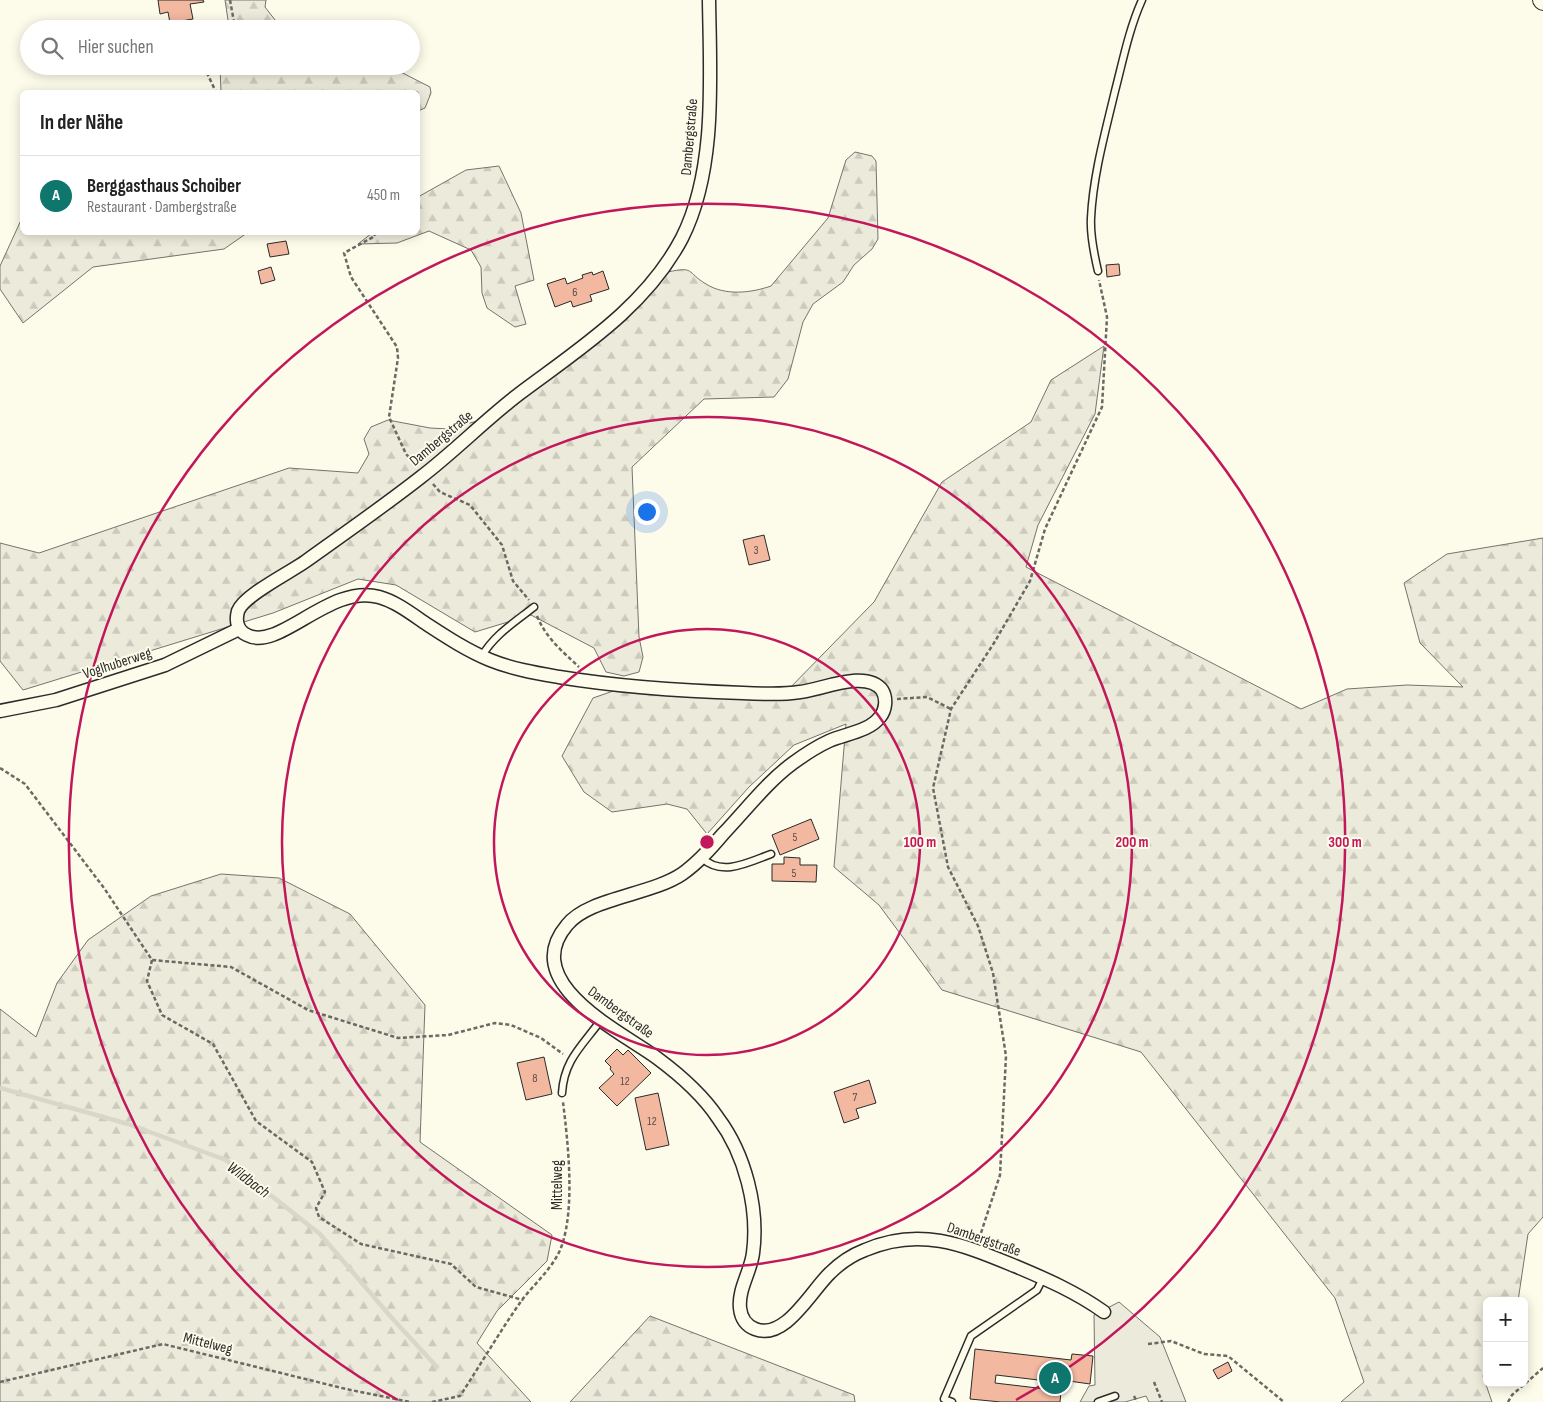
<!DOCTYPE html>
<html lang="de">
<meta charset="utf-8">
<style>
:root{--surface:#fff;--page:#f2f2f2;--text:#222;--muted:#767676;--line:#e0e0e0;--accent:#0f766e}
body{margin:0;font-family:"Sofia Sans Condensed",sans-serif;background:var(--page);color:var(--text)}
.controls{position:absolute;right:15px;bottom:15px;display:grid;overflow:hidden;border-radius:8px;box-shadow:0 2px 12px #0003}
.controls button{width:45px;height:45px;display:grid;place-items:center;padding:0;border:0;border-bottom:1px solid var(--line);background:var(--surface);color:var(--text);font:25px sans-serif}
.you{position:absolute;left:646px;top:511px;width:18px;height:18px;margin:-12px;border:4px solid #fff;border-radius:50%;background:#1a73e8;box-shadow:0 0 0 8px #1a73e833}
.badge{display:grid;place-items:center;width:32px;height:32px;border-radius:50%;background:var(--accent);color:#fff;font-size:16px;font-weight:700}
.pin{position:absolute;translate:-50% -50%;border:2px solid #fff;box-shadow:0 1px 5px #0006}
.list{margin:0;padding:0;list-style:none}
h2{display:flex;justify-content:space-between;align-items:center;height:65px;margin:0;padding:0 20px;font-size:21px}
h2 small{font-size:16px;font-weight:400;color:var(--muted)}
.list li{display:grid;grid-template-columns:32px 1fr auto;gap:15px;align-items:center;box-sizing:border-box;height:80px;padding:0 20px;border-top:1px solid var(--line)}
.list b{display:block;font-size:19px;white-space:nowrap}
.list p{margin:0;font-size:16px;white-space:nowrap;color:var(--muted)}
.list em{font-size:16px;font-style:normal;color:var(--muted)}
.icon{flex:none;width:28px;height:28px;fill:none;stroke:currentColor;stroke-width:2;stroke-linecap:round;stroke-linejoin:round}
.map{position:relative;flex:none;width:1543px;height:1402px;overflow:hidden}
.search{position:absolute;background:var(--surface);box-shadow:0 2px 12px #0003;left:20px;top:20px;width:400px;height:55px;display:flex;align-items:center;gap:12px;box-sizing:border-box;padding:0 18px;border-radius:28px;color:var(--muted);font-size:19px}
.panel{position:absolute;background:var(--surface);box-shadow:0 2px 12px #0003;left:20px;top:90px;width:400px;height:145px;border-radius:8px}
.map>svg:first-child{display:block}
.forest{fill:url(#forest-firs);stroke:#74746e}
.parking{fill:#eceadb;stroke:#74746e}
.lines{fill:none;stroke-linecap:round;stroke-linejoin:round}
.stream{stroke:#d8d7c9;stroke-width:4.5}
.building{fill:#f2b8a0;stroke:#2b2b2b;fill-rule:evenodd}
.lane-casing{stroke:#2b2b2b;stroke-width:9}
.street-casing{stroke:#2b2b2b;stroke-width:15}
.secondary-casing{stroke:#2b2b2b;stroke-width:20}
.path{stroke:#6a6964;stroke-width:2.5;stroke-dasharray:4 2.5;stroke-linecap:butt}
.lane{stroke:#fdfbea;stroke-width:6}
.street{stroke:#fdfbea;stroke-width:12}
.secondary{stroke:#fdfbea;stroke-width:18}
.ring{fill:none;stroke:#c2185b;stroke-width:2.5}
.labels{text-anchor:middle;stroke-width:4;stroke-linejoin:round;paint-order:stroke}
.number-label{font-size:12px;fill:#5d4e48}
.street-label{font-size:15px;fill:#2b2b2b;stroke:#fdfbea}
.water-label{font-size:16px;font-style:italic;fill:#2b2b2b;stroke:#fdfbea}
.centre{fill:#c2185b;stroke:#fdfbea;stroke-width:2.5}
.ring-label{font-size:15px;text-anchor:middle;font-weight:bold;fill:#c2185b;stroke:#fdfbea;stroke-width:4;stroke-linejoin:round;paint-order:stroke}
</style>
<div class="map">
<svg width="1543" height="1402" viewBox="0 0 1543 1402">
<defs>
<pattern id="forest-firs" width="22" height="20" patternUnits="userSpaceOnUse" patternTransform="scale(1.25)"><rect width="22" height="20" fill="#ecebdb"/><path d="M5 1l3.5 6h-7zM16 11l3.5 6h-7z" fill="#cbcabc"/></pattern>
</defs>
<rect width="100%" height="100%" fill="#fdfbea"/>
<path class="forest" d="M225,0H266L265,7L282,29H227L228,20Z
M220,66H389L430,87L431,93L425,108L418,111V92H221Z
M855,152L872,156L876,161L878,239L872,249L854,265L843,282L813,304L803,322L788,379L774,397L704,399L632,467L639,637L643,657L639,672L624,676L606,672L594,648L531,615L475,632L396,585L358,579L273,613L23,690L0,661V543L39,553L289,468L358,473L369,454L364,439L371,427L388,420L430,428L449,429L477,421L517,401L668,272C695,266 686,272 706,284C725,296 751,293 771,286L828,218L846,160Z
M499,166L521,213L534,280L515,286L526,324L515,327L487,308L482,293L481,267L471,250L429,231L397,243L358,244L372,233L418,232V197L466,170Z
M22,218V232L247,233L224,249L93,267L23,323L0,289V266Z
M1104,346L1095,414L1038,525L1026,567L1301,709L1347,689L1407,685L1463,687L1420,643L1404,583L1447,554L1543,538V1217L1528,1234L1518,1301H1487V1367L1483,1376L1492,1402H1341L1364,1382L1335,1298L1141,1052L942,990L879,905L834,867L846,724L794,745L749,787L707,834L687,809L667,804L612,812L584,792L562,756L593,698L616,690L782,696L874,602L942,482L1031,422L1051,380Z
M221,874L279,878L350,914L425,1005L420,1142L552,1235L547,1261L497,1311L477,1343L531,1402H0V1009L36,1037L57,983L88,940L151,896Z
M650,1316L854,1395L855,1402H570Z"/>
<path class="parking" d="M1119,1302L1160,1337L1186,1402H1149L1146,1396L1125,1402H1080L1089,1386L1095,1385L1094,1315Z"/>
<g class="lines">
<path class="stream" d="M0,1088L128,1124L226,1160L320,1234L391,1317L437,1367"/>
</g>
<path class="building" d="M158,0H203L204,2L190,4L193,19L170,23L168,12L160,14Z
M286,241L289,254L270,257L267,244Z
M1119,264L1120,275L1107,277L1106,265Z
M271,267L275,280L261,284L258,271Z
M603,271L609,289L590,295L592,301L573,307L571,301L555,307L547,284L565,278L567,284L583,278L582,275L592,272L593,275Z
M764,535L770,560L749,565L743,540Z
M811,819L819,839L780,855L772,835Z
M784,857L800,858V865H817L816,882L772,881V864H784Z
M617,1049L623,1055L628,1050L651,1073L617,1106L599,1088L614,1074L610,1069L611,1067L605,1061Z
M544,1057L552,1094L526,1100L517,1063Z
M869,1080L876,1103L856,1109L859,1118L844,1123L834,1092Z
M658,1093L669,1145L646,1150L635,1098Z
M975,1349L1071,1360L1072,1354L1093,1356L1090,1384L1062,1380L1060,1402H1001L970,1399ZM996,1375L1047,1381L1046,1389L995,1383Z
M1228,1362L1232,1371L1218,1379L1213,1370Z"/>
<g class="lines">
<defs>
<path id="lane" d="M1098,271C1094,254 1090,236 1091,218C1093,176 1105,133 1115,91C1123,60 1129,29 1142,0
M482,656C494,635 515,622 534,607
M702,858C722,877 749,862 771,854
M562,1093C564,1060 582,1046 601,1020
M952,1402L944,1399L971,1336L1037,1290L1043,1278
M1098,1402L1115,1396"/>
<path id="street" d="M709,0C710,76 717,169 682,238C646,307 579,349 519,394C485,420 455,451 421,477C384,506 345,533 306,561C291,572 244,595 238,611C235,622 238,631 247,635C279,652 330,583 379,597C397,602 413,615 428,625C448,638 468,651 490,660C512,669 536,673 559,677C620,687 682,691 743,693C762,694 782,695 800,692C821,690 866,669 882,690C887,698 886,710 880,717C870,731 845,734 829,741C816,747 804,755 793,763C766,783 746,810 723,834C711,848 698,863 682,874C651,895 588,898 567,925C518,983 620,1031 657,1058C680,1075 702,1094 718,1118C745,1154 759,1208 753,1253C751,1271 738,1289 740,1308C741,1318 745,1325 755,1329C785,1341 811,1291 830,1273C840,1263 852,1255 865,1250C920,1226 964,1245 1015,1266C1046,1279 1076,1292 1104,1312
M0,711L56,700L165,665L239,629"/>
<path id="secondary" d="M1542,0L1543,1"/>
</defs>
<use href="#lane" class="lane-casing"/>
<use href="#street" class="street-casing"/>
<use href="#secondary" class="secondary-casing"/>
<path class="path" d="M230,0L234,22L231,29
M208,66L207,73L216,92
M374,232L375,236L344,253L351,277L397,347L398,358L389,417L406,454L416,465
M433,484L440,492L470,505L502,545L513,581L529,600
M537,616C546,638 562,651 579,667
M897,699L927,697L951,709
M0,768L25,784L104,888L152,960L231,967L308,1010L398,1038L448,1035L495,1023L511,1025L541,1038L563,1054
M152,960L147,981L162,1015L213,1044L256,1121L312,1162L325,1192L316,1208L319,1217L361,1244L451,1264L476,1287L523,1300
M979,1239L1000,1175L1006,1056L993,973L978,926L948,867L933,788L951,709L994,643L1030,581L1045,529L1102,407L1107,317L1099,280
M1148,1344L1171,1341L1204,1354L1228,1356L1284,1402
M0,1382L163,1344L346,1389L410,1402
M1154,1382L1162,1402
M1134,1396L1137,1402
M432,1402L460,1396C481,1364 500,1331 522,1300C535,1283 555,1266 562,1245C575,1206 568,1143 563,1102
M1508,1402L1512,1395L1543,1368"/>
<use href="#lane" class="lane"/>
<use href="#street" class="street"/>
<use href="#secondary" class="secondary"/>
</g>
<g class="ring">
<circle cx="707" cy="842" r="213"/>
<circle cx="707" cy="842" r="425"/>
<path d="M398 1400A638 638 0 1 1 1016 1400"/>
</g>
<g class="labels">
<g class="number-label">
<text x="575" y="296">6</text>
<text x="756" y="554">3</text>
<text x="795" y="841">5</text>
<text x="794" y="877">5</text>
<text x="535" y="1082">8</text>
<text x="625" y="1085">12</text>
<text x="855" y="1101">7</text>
<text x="652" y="1125">12</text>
</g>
<g class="street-label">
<text transform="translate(689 137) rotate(-85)" y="5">Dambergstraße</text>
<text transform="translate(441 438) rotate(-40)" y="5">Dambergstraße</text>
<text transform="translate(117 663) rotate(-18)" y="5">Voglhuberweg</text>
<text transform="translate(621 1012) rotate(36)" y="5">Dambergstraße</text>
<text transform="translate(557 1185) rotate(-90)" y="5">Mittelweg</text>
<text transform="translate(984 1239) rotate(19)" y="5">Dambergstraße</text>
<text transform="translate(208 1343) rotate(14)" y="5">Mittelweg</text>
</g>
<g class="water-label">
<text transform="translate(249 1179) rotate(37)" y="6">Wildbach</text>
</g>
</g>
<circle cx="707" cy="842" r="8" class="centre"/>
<g class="ring-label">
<text x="920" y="847">100 m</text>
<text x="1132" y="847">200 m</text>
<text x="1345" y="847">300 m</text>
</g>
</svg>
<div class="controls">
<button>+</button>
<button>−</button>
</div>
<div class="you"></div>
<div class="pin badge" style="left:1055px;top:1378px">A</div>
<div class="search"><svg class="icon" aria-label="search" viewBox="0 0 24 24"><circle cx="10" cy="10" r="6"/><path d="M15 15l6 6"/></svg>Hier suchen</div>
<section class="panel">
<h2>In der Nähe<small></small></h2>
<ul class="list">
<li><span class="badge">A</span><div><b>Berggasthaus Schoiber</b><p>Restaurant · Dambergstraße</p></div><em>450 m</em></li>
</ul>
</section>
</div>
